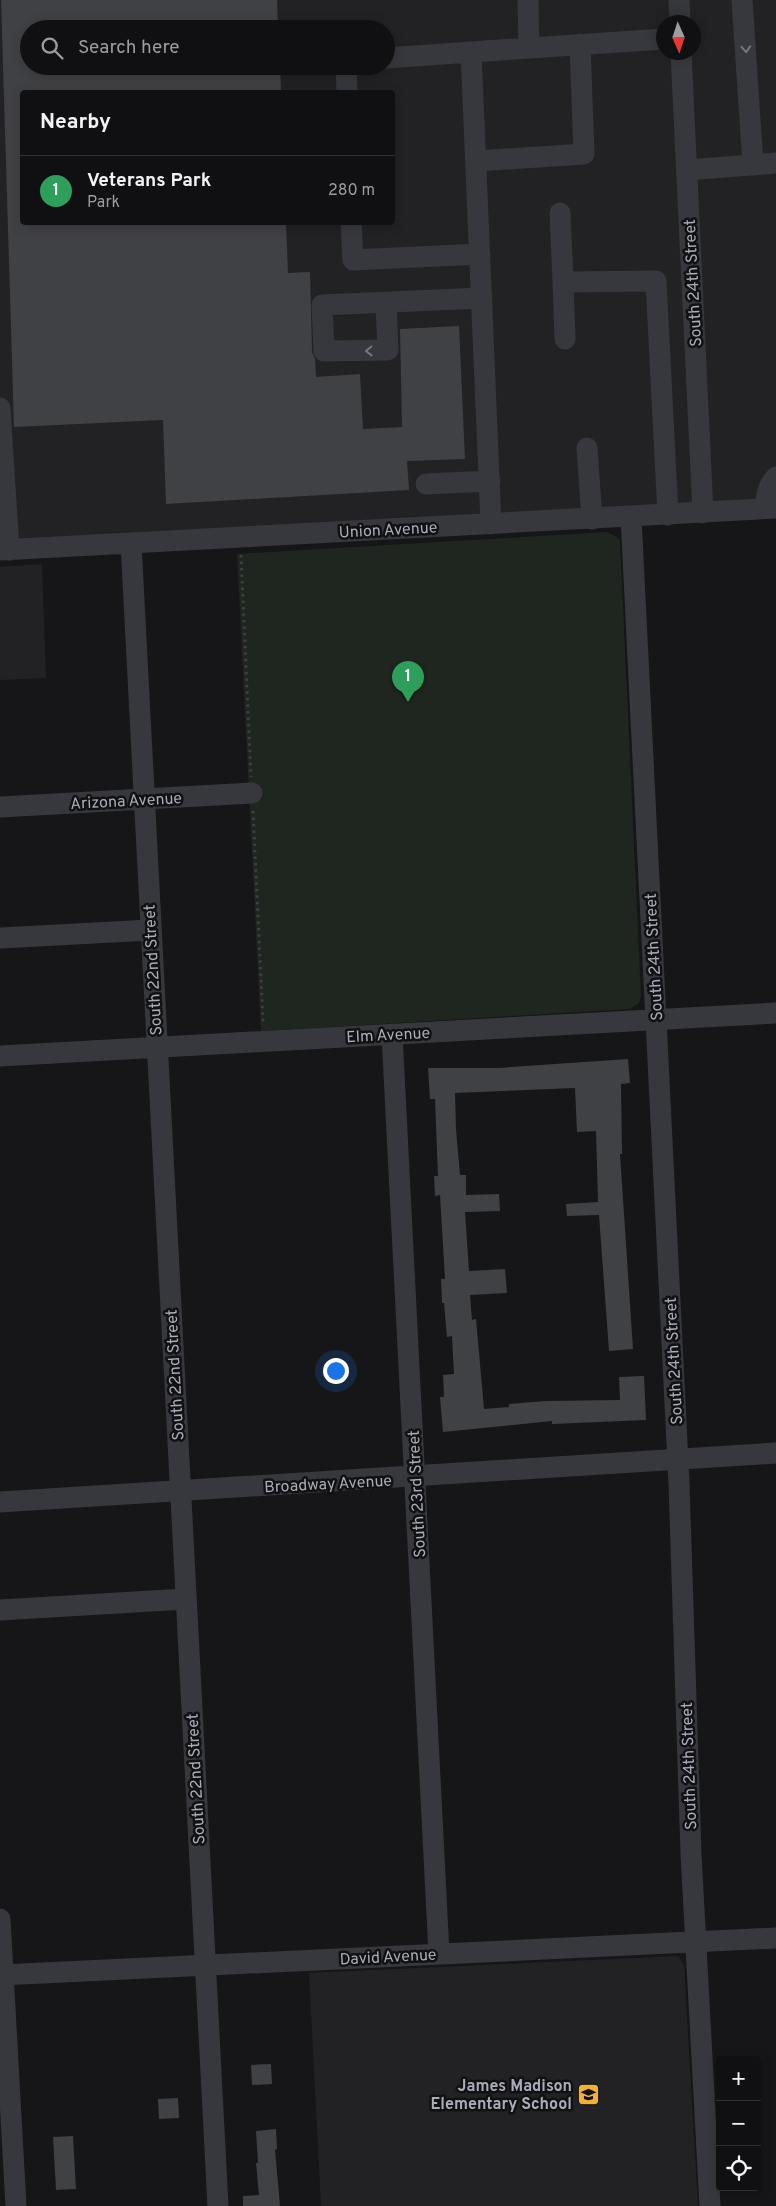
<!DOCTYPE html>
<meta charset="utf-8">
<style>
:root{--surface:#101012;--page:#1e1e20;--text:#f1f3f6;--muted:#9c9d9f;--line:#303032;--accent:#8c9099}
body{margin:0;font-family:Overpass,sans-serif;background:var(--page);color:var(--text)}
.controls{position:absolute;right:15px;bottom:15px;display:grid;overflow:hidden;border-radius:5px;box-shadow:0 2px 12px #0003}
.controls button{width:45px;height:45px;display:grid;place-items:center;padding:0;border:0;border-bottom:1px solid var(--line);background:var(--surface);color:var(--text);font:25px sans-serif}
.compass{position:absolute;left:656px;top:15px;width:45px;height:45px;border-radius:50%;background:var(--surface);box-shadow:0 2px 12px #0003;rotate:177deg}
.you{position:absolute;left:335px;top:1370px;width:18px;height:18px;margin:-12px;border:4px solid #fff;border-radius:50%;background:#1a73e8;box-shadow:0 0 0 8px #1a73e833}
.badge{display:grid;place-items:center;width:32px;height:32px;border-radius:50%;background:var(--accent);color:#fff;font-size:16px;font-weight:700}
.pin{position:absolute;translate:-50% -41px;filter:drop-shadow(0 1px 2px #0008)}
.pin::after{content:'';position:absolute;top:26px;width:18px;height:15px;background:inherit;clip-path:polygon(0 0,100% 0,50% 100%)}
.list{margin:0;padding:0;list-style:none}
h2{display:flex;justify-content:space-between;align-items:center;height:65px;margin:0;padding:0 20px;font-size:21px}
h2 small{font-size:16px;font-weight:400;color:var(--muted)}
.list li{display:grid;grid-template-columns:32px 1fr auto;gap:15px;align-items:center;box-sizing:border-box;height:70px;padding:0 20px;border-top:1px solid var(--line)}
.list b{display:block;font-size:19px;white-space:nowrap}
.list p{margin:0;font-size:16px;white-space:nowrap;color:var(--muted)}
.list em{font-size:16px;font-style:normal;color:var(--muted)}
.icon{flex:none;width:28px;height:28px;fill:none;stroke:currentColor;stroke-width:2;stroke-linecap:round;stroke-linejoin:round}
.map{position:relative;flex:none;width:776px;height:2206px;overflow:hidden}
.search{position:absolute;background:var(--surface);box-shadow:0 2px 12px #0003;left:20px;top:20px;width:375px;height:55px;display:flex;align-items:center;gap:12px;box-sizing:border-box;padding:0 18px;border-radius:28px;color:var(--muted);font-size:19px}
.panel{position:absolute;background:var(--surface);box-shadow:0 2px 12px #0003;left:20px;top:90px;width:375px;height:135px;border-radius:5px}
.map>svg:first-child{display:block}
.built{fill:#222225;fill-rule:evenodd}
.green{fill:#1e261f}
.building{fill:#404145}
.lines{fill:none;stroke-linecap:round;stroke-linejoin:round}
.path{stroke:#3d3f44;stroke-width:3;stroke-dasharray:2.5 4;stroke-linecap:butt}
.minor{stroke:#37383d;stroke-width:21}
.oneway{stroke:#757881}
.labels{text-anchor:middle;stroke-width:5;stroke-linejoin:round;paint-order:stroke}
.street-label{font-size:16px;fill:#a8adb8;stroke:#111113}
.poi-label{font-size:16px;font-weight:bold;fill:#a8adb8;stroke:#111113;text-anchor:end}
</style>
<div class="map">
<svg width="776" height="2206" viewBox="0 0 776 2206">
<rect width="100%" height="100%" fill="#161618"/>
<path class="built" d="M0,0H776V508L0,550ZM664,22H694V52H664ZM29,29H386V66H29ZM22,92H392V222H22Z
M42,564L46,678L0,680V567Z
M678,1956L684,1965L698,2206H321L309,1973Z"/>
<path class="green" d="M607,532L617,537L620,541L641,996L639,1003L630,1009L261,1031L237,554Z"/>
<path class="building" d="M1,0H277L278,29H29V66H280L281,92H22V222H286L288,273L310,272L312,352L315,359L316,377L360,374L363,429L402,427L400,329L459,326L465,459L407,461L409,490L166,504L163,420L14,427Z
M628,1059L630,1083L621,1084L622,1154H620L633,1349L609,1351L599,1215L567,1216L566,1204L598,1202L596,1131L577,1132L575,1088L455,1093L456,1129L460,1175H466V1195L499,1194L500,1211L465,1212L469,1271L505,1269L507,1293L470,1295L472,1320L476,1319L484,1409L509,1407V1404L546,1401L620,1400L619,1377L644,1376L646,1420L552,1424V1421L443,1432L440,1397H444L443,1375L454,1374L452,1336L447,1337L444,1303H442L441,1279H445L440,1195L435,1196L434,1176H438L435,1099H430L428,1068H499Z
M271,2064L272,2084L252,2085L251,2065Z
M178,2098L179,2118L159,2119L158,2099Z
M276,2129L277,2149L275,2150L280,2206H243V2196L259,2195L256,2163H258L256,2131Z
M73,2136L76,2189L56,2190L53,2137Z"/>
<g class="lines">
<path class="path" d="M241,555L251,777
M253,811L263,1022"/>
<path class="minor" d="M528,0L529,48
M679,0L680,22
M742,0L753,165
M681,52L703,513
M386,58L471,52
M346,66L347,92
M476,161L584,154L580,44
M687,170L776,163
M560,213L563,282
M351,222L353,260L480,254
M386,303L388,350L324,351L322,305L482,298
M565,339L563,282L656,281L668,515
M0,408L9,550
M587,448L592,519
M426,484L490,481
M766,508C766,495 767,487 776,477
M631,517L679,1483L691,1854L710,2206
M491,524L471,52L664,39
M131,543L218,2206
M0,550L776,508
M0,807L252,793
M0,938L150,930
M392,1034L439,1954
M0,1056L776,1013
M0,1502L776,1453
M0,1610L185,1599
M0,1919L16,2206
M0,1975L776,1938"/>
</g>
<defs><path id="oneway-chevron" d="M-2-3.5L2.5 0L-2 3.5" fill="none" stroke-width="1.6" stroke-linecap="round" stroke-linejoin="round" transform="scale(1.25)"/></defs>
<g class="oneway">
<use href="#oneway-chevron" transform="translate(746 49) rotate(86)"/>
<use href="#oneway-chevron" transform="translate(369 351) rotate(179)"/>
</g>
<defs>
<symbol id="school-square" viewBox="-11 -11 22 22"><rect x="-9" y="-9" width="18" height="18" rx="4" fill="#f2b134" stroke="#111113"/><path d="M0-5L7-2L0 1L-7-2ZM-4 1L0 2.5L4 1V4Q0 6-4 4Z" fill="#111"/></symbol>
</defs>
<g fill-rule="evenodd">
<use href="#school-square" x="576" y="2082" width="25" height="25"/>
</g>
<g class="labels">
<g class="street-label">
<text transform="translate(692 283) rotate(-93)" y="6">South 24th Street</text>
<text transform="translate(388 529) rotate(-3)" y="6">Union Avenue</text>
<text transform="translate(126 800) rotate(-3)" y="6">Arizona Avenue</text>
<text transform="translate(653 957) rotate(-93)" y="6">South 24th Street</text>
<text transform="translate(152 970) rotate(-93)" y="6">South 22nd Street</text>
<text transform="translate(388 1034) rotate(-3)" y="6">Elm Avenue</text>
<text transform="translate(673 1361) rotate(-93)" y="6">South 24th Street</text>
<text transform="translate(174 1375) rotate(-93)" y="6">South 22nd Street</text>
<text transform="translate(328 1483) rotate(-3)" y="6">Broadway Avenue</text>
<text transform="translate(416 1494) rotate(-93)" y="6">South 23rd Street</text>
<text transform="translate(688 1766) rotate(-92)" y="6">South 24th Street</text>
<text transform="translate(195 1779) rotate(-93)" y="6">South 22nd Street</text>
<text transform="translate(388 1956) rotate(-3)" y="6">David Avenue</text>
</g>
<g class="poi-label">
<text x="572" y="2091">James Madison<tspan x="572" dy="18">Elementary School</tspan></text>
</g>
</g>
</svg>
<div class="controls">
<button>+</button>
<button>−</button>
<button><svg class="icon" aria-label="locate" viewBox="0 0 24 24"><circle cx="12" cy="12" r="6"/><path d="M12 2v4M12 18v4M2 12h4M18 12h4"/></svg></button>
</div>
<svg class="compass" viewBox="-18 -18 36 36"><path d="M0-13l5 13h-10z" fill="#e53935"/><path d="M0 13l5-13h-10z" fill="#9c9d9f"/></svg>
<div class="you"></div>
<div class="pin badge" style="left:408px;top:702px;background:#2e9e5b">1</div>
<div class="search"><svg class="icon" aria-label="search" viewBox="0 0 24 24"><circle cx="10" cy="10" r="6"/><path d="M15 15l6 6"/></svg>Search here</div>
<section class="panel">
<h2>Nearby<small></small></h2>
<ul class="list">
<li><span class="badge" style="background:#2e9e5b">1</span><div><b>Veterans Park</b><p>Park</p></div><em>280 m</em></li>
</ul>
</section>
</div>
